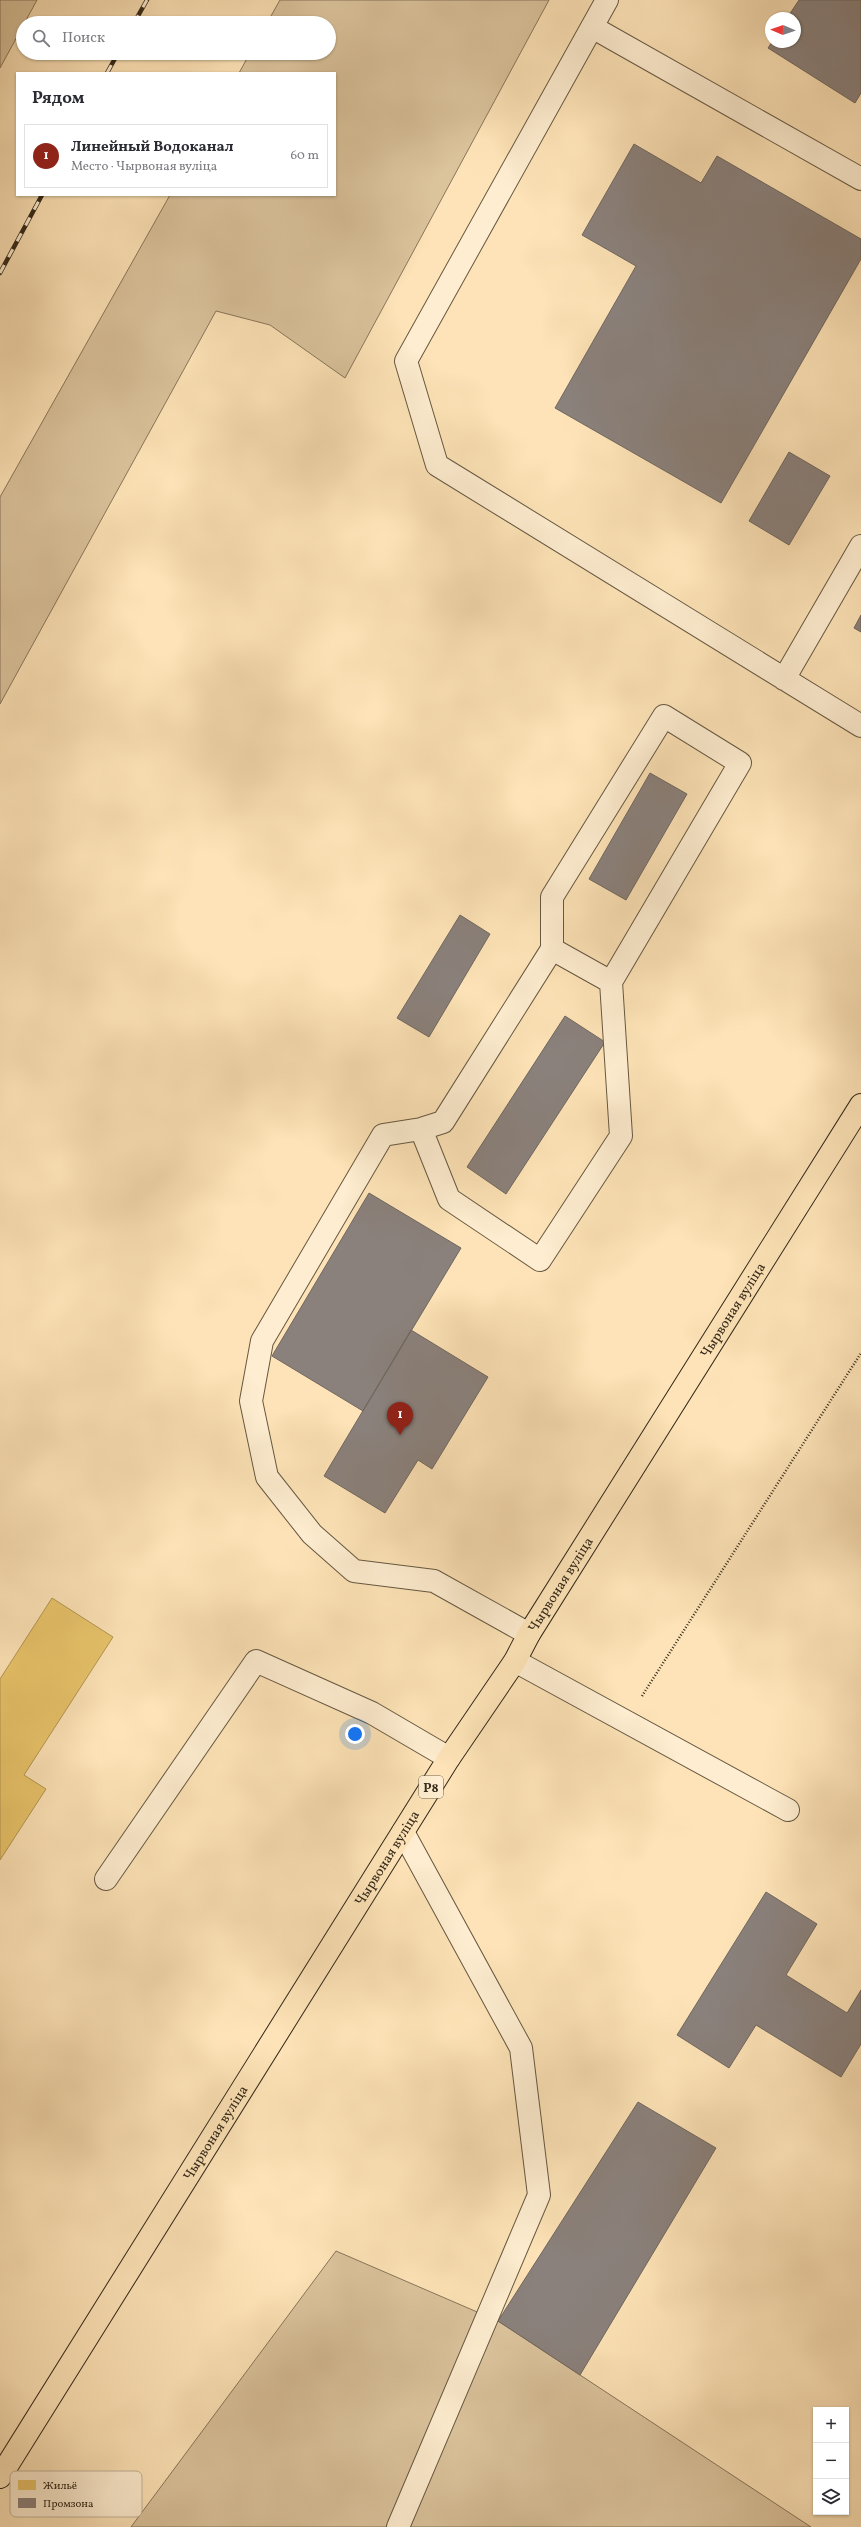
<!DOCTYPE html>
<html lang="ru">
<meta charset="utf-8">
<style>
:root{--surface:#fff;--page:#f7f7f7;--text:#2b2b33;--muted:#7c7c81;--line:#e1e1e2;--accent:#8f2418}
body{margin:0;font-family:Vollkorn,serif;background:var(--page);color:var(--text)}
.controls{position:absolute;right:12px;bottom:12px;display:grid;overflow:hidden;border-radius:0px;box-shadow:0 1px 3px #0004}
.controls button{width:36px;height:36px;display:grid;place-items:center;padding:0;border:0;border-bottom:1px solid var(--line);background:var(--surface);color:var(--text);font:20px sans-serif}
.compass{position:absolute;left:765px;top:12px;width:36px;height:36px;border-radius:50%;background:var(--surface);box-shadow:0 1px 3px #0004;rotate:272deg}
.you{position:absolute;left:355px;top:1734px;width:14px;height:14px;margin:-10px;border:3px solid #fff;border-radius:50%;background:#1a73e8;box-shadow:0 0 0 6px #1a73e833}
.badge{display:grid;place-items:center;width:26px;height:26px;border-radius:50%;background:var(--accent);color:#fff;font-size:13px;font-weight:700}
.pin{position:absolute;translate:-50% -33px;filter:drop-shadow(0 1px 2px #0008)}
.pin::after{content:'';position:absolute;top:21px;width:14px;height:12px;background:inherit;clip-path:polygon(0 0,100% 0,50% 100%)}
.list{margin:0;padding:0;list-style:none}
h2{display:flex;justify-content:space-between;align-items:center;height:52px;margin:0;padding:0 16px;font-size:17px}
h2 small{font-size:13px;font-weight:400;color:var(--muted)}
.list li{display:grid;grid-template-columns:26px 1fr auto;gap:12px;align-items:center;box-sizing:border-box;height:64px;margin:0 8px 8px;padding:0 8px;border:1px solid var(--line);border-radius:0px}
.list b{display:block;font-size:15px;white-space:nowrap}
.list p{margin:0;font-size:13px;white-space:nowrap;color:var(--muted)}
.list em{font-size:13px;font-style:normal;color:var(--muted)}
.icon{flex:none;width:22px;height:22px;fill:none;stroke:currentColor;stroke-width:2;stroke-linecap:round;stroke-linejoin:round}
.map{position:relative;flex:none;width:861px;height:2527px;overflow:hidden}
.search{position:absolute;background:var(--surface);box-shadow:0 1px 3px #0004;left:16px;top:16px;width:320px;height:44px;display:flex;align-items:center;gap:10px;box-sizing:border-box;padding:0 14px;border-radius:22px;color:var(--muted);font-size:15px}
.panel{position:absolute;background:var(--surface);box-shadow:0 1px 3px #0004;left:16px;top:72px;width:320px;height:124px;border-radius:0px}
.map>svg:first-child{display:block}
.green{fill:#dbc39c;stroke:#88765b}
.homes{fill:#e9c46a;stroke:#b39652}
.industry{fill:#8a817c;stroke:#70675f}
.lines{fill:none;stroke-linecap:round;stroke-linejoin:round}
.minor-casing{stroke:#665841;stroke-width:24}
.major-casing{stroke:#34291a;stroke-width:24}
.path{stroke:#34291a;stroke-width:2.5;stroke-dasharray:1 2;stroke-linecap:butt}
.minor{stroke:#feedd0;stroke-width:22}
.major{stroke:#fde3b7;stroke-width:22}
.rail-casing{stroke:#34291a;stroke-width:4.5}
.rail{stroke:#feedd0;stroke-width:3;stroke-dasharray:9;stroke-linecap:butt}
.labels{text-anchor:middle;stroke-width:4;stroke-linejoin:round;paint-order:stroke}
.shield{fill:#feedd0;stroke:#716451;stroke-width:1}
.shield-label{font-size:13px;font-weight:bold;fill:#34291a}
.street-label{font-size:14px;fill:#34291a;stroke:#feedd0}
.key{fill:#feedd0;stroke:#c1b299;stroke-width:1}
.key-label{font-size:11px;fill:#34291a}
</style>
<div class="map">
<svg width="861" height="2527" viewBox="0 0 861 2527">
<rect width="100%" height="100%" fill="#fde3b7"/>
<filter id="stains"><feTurbulence type="fractalNoise" baseFrequency=".005" numOctaves="4"/><feColorMatrix values="0 0 0 0 .2 0 0 0 0 .09 0 0 0 0 .02 0 0 0 .5 -.17"/></filter>
<radialGradient id="worn" r=".72"><stop offset=".6" stop-color="#630" stop-opacity="0"/><stop offset="1" stop-color="#630" stop-opacity=".3"/></radialGradient>
<path class="green" d="M0,0H37L0,68Z
M280,0H549L345,378L270,325L216,311L0,704V497L170,195H335V73H239L250,53H329V23H267Z
M336,2251L498,2321L811,2527H131Z"/>
<path class="homes" d="M52,1598L113,1637L24,1775L46,1789L0,1860V1679Z"/>
<path class="industry" d="M799,0H861V93L855,103L768,48L772,42H795V18H787Z
M634,144L701,183L717,156L861,239V259L721,503L555,408L636,266L582,235Z
M789,452L830,476L789,545L749,521Z
M861,615V632L854,628Z
M650,773L687,794L626,900L589,879Z
M460,915L490,934L429,1037L397,1018Z
M565,1016L605,1042L506,1194L467,1167Z
M369,1193L461,1248L363,1411L272,1356Z
M411,1330L488,1377L432,1469L418,1460L385,1513L324,1476Z
M766,1892L817,1924L786,1975L847,2013L861,1990V2044L841,2077L756,2025L729,2068L677,2035Z
M638,2102L716,2148L580,2375L498,2321Z"/>
<g class="lines">
<defs>
<path id="minor" d="M607,0L406,361L437,465L861,726
M592,27L861,179
M784,679L861,546
M552,949V897L664,716L740,763L611,982
M421,1129L449,1199L540,1260L621,1136L611,982L552,949L443,1122L421,1129L383,1135L262,1341L251,1401L267,1477L312,1534L354,1571L434,1581L529,1634
M515,1661L788,1810
M106,1879L256,1661L372,1713L449,1758
M398,2527L539,2195L521,2048L403,1832"/>
<g id="major">
<path id="s1" d="M0,2477L449,1758L515,1661L529,1634L861,1105"/>
</g>
</defs>
<use href="#minor" class="minor-casing"/>
<use href="#major" class="major-casing"/>
<path class="path" d="M642,1696L861,1353"/>
<use href="#minor" class="minor"/>
<use href="#major" class="major"/>
<defs>
<path id="rail" d="M134,23L147,0
M107,73L118,53
M0,273L42,195"/>
</defs>
<use href="#rail" class="rail-casing"/>
<use href="#rail" class="rail"/>
</g>
<g class="labels">
<rect class="shield" x="419" y="1776" width="24" height="22" rx="3"/>
<g class="shield-label">
<text x="431" y="1792">Р8</text>
</g>
<g class="street-label">
<text dy="5" stroke="none"><textPath href="#s1" startOffset="1378">Чырвоная вуліца</textPath></text>
<text dy="5" stroke="none"><textPath href="#s1" startOffset="1054">Чырвоная вуліца</textPath></text>
<text dy="5" stroke="none"><textPath href="#s1" startOffset="730">Чырвоная вуліца</textPath></text>
<text dy="5" stroke="none"><textPath href="#s1" startOffset="406">Чырвоная вуліца</textPath></text>
</g>
</g>
<rect x="10" y="2471" width="132" height="46" rx="6" class="key"/>
<rect x="18" y="2480" width="18" height="10" fill="#e9c46a"/>
<rect x="18" y="2498" width="18" height="10" fill="#8a817c"/>
<g class="key-label">
<text x="43" y="2489">Жильё</text>
<text x="43" y="2507">Промзона</text>
</g>
<rect width="100%" height="100%" filter="url(#stains)"/>
<rect width="100%" height="100%" fill="url(#worn)"/>
</svg>
<div class="controls">
<button>+</button>
<button>−</button>
<button><svg class="icon" aria-label="layers" viewBox="0 0 24 24"><path d="M12 4l9 5-9 5-9-5zM3 14l9 5 9-5"/></svg></button>
</div>
<svg class="compass" viewBox="-18 -18 36 36"><path d="M0-13l5 13h-10z" fill="#e53935"/><path d="M0 13l5-13h-10z" fill="#7c7c81"/></svg>
<div class="you"></div>
<div class="pin badge" style="left:400px;top:1435px">1</div>
<div class="search"><svg class="icon" aria-label="search" viewBox="0 0 24 24"><circle cx="10" cy="10" r="6"/><path d="M15 15l6 6"/></svg>Поиск</div>
<section class="panel">
<h2>Рядом<small></small></h2>
<ul class="list">
<li><span class="badge">1</span><div><b>Линейный Водоканал</b><p>Место · Чырвоная вуліца</p></div><em>60 m</em></li>
</ul>
</section>
</div>
